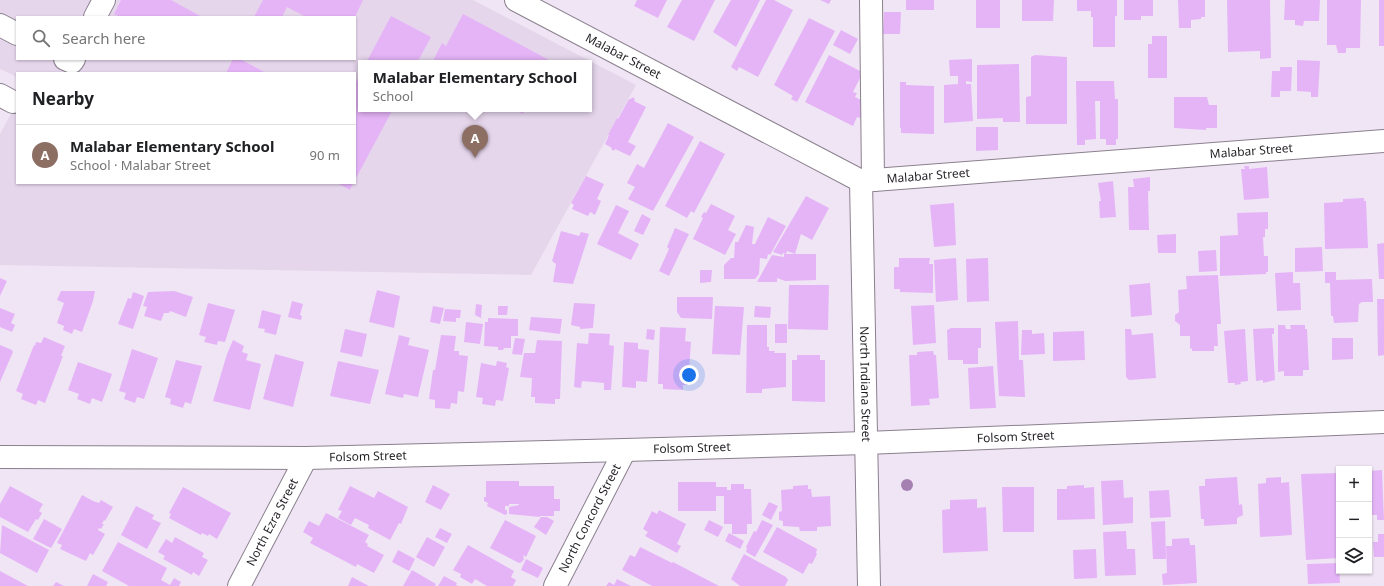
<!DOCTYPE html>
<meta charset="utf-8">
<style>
:root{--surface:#fff;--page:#f6f6f6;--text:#202124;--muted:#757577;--line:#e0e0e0;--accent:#618f22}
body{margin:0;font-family:"Noto Sans",sans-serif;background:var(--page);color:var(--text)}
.controls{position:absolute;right:12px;bottom:12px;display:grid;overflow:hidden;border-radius:0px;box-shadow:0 1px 3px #0004}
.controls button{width:36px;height:36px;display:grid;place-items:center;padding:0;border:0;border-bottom:1px solid var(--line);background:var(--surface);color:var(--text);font:20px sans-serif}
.you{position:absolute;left:689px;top:375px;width:14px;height:14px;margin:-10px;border:3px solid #fff;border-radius:50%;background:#1a73e8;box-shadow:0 0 0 6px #1a73e833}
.badge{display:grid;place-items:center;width:26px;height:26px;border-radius:50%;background:var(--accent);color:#fff;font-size:13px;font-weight:700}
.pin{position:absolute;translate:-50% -33px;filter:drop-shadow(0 1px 2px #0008)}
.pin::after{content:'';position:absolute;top:21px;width:14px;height:12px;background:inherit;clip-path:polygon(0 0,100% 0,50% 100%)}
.popup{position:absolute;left:358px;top:60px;width:234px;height:52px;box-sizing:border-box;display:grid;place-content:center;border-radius:0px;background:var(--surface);filter:drop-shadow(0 1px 3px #0005);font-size:13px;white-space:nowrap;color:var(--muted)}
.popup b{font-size:15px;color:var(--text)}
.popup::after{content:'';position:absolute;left:50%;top:100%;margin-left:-8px;border:8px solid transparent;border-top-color:var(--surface)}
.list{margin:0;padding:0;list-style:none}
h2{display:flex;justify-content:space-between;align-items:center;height:52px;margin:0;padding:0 16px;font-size:17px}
h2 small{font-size:13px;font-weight:400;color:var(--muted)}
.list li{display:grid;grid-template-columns:26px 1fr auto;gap:12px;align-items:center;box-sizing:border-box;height:60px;padding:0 16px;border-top:1px solid var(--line)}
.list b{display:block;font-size:15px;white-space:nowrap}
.list p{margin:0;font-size:13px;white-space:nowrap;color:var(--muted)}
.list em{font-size:13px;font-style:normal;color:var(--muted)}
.icon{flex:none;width:22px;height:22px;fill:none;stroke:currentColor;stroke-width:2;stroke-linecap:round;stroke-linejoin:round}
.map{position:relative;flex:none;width:1384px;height:586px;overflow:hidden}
.search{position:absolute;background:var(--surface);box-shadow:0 1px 3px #0004;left:16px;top:16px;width:340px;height:44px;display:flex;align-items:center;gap:10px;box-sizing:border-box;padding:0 14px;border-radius:0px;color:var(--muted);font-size:15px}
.panel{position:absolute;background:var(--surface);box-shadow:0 1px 3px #0004;left:16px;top:72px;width:340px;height:112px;border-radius:0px}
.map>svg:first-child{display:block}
.built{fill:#e6d6ec;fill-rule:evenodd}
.building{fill:#e5b4f7}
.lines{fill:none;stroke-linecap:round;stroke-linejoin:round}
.minor-casing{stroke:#8a808e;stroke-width:24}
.minor{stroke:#fff;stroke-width:22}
.tree{fill:#a581b2}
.labels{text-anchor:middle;stroke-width:3.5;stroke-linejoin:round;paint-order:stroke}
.street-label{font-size:12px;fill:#211d23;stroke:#fff}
</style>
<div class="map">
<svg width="1384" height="586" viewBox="0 0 1384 586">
<rect width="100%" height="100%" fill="#f0e5f4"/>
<path class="built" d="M0,0H473L636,85L531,275L0,265V134L17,103V183H355V73H17V77L0,69ZM17,17H355V59H17ZM361,63H589V109H361Z"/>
<path class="building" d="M121,0H171L202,17H120L114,14Z
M263,0H363L355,17H306L287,7L282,17H254Z
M637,0H667L658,18L634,6Z
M682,0H715L694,41L667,27Z
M731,0H760L736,47L713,32Z
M766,0H774L793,10L758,77L739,67L737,71L731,67Z
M820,0H831L829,4Z
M906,0H934V10H906Z
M976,0H1000V28H976Z
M1022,0H1054L1053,21H1022Z
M1077,0H1117V16H1115V47H1093V17H1091V11H1077Z
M1124,0H1153V16H1141V20H1124Z
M1178,0H1205V17H1201V19L1191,20V28H1179Z
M1227,0H1270L1271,58L1260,59V51L1228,52Z
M1285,0H1320L1319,21H1304L1303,26L1295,25V20H1284Z
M1327,0H1361L1360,48H1346V53H1338L1336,45H1327Z
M1379,0H1384V46H1379Z
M884,12H901L900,34H883Z
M463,14L551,61L550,63H432L442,43L446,46Z
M391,16L431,37L417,63H366Z
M809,18L835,31L797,102L791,99L793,96L774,85Z
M841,30L858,39L850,54L833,45Z
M1152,36H1167V78H1148V44H1152Z
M829,55L860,71L862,74L853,92L857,93L855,97L865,102L860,111L863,113L860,118L857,117L853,126L805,102Z
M1035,55L1067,57V124H1026V97L1031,96V57Z
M233,59H240L266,73H226Z
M972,59V82L966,81V84H971L973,121L944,123V85L958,84V76H950L949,60Z
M1297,60L1320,61L1318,97H1311V92L1297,91Z
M1019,64L1020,122H1003V118L977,119V65Z
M1280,67H1292L1291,91H1280V97H1271L1272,71H1280Z
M361,73V109H393L355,180V84Z
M1076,81H1114L1115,99H1118V139H1116V145H1106V139H1100V101H1095L1096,139L1085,140V145H1077Z
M900,82H906V85L934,86V134L901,133V128H900Z
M632,97L635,99L634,101L646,107L628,142L636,146L630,156L615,149L614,151L611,149L612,148L605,144L609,135H608L617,118L618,119L629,99H631Z
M1174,97H1207L1209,105H1217V128H1206V130L1174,128Z
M513,109H525L523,114Z
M668,123L694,137L653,211L628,199L635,187L627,183L637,164L644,168Z
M976,127H998V150L976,151Z
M700,141L725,154L694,213L691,211L687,218L665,206Z
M1244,166H1249V169L1267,167L1269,198L1244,200L1241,169H1245Z
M586,176L604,184L597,199L601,201L595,215L590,212L588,216L572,209L574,205L571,203Z
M1150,177V191H1148L1149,230H1129L1128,187H1134L1133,179Z
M1113,181L1116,217L1100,218L1099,201H1101L1098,183Z
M337,183H353L350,190Z
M806,196L829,208L812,240L801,234L795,254L787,251L786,254L783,253L782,255L773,252Z
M1364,198V201H1366L1368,248L1325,249L1324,203L1343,202V199Z
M954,203L956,245L934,247L930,205Z
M711,204L735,216L728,230L736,234L725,255L693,239L703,218L701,217L704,212L706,213Z
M616,205L629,211L618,233L639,244L631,260L597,244Z
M1268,212V229H1265V237H1263L1264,256H1268V272H1266V274L1220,276V236L1238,235L1237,213Z
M642,214L651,219L643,235L634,231Z
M768,217L786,226L770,255L768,254L767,259L760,258L759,274L755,279H724V265L731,258H734L735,242H738L746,225L754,227L752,244H755Z
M675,228L689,234L669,276L659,271L669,249L667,247Z
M561,231L579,236L581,232L589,234L573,284L553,282L556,264L552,261Z
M1176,234V253H1158L1157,235Z
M1384,243V279H1379L1377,244Z
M1322,247L1323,271L1295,272V248Z
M1216,250L1217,271L1199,272L1198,251Z
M784,254H816V280L785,281L777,278V282H757L772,255L784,257Z
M899,258H930L929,264H933V293L900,292V289H894V267H899Z
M956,258L958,300L936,302L934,260Z
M988,258L989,301L967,302L966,259Z
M700,270H712L711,282L700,283Z
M1293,272V283H1300L1301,310L1277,311L1275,273Z
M1325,272H1336V280L1372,279L1373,302H1362L1359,304L1358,322L1334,323L1333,316H1331L1330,283H1325Z
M1218,275L1221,324H1217L1218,346H1214V351H1192V348L1190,349V336H1180V325L1175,321V315L1179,312L1178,290L1187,289L1186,276Z
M0,278L7,281L0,296Z
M1150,283L1152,315L1131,317L1129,285Z
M789,285H829L828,330L788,329Z
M377,290L400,296L394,328L369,322Z
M61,291H95L93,301L82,332L74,329L72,334L63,330L64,326L57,323L64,303L57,300Z
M174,291L193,297L186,317L170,311L169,313H164L161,321L144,316L147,307L143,306L148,292Z
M133,292L144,296L133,329L118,324L128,298L131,299Z
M677,297H713L712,319L681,318L677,312Z
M1377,299H1384V355L1378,356Z
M292,301L303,304L300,315L302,316L301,320L288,317Z
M208,303L235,310L225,342L218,341L217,345L204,342L206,337L199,335Z
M574,303L595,304L593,328L580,329V327L571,325Z
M476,304L482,305L481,318L475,315Z
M934,305L936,343L913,345L911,306Z
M433,306L444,308L440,324L430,322Z
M498,306H508L507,315H498Z
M715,306L744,307L740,355L712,354Z
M755,306L771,307L770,318L754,317Z
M0,308L15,314L11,323L15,325L12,332L0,327Z
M445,309L461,310L460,318H456V322L443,321Z
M262,310L281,315L276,335L264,332L265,329L258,328Z
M531,317L562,319L560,334L529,330Z
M488,318L518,319V336H511V348H504L503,350H498V347L484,346L485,322H488Z
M1018,321L1019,360H1023L1025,397L999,396L995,322Z
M466,322L483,324L480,344L464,342Z
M775,324H787V343H775Z
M747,325H767V347H769V351H775L774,353H786V387L762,389V393H746Z
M1278,325H1285L1286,329H1291L1290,325H1305V329H1307L1309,370H1303V376H1284V371L1278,372Z
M660,327L686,328L685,341L691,342L688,385H683V390L663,389V384H658Z
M951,328H981V348H978V364H963V360H948L947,330Z
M1274,328V334H1272L1275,380L1263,383V380L1256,381L1253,329Z
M345,329L367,334L362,357L340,352Z
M647,329L655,330L654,340L646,339Z
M1125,329H1131L1132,335L1153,333L1156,378L1129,380L1126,377Z
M1245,329L1248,381L1240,382L1241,384L1235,385V383H1228L1224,331Z
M1022,330H1032V334L1044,333L1045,354L1021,355Z
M1084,331L1085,360L1053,361V332Z
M589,333L610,334L609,345L614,346L611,390H604V383L582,381L581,388L574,387L577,343L588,344Z
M399,335L410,338L408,345L429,350L418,397L404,394L403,398L385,394Z
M441,335L456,336L454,351H459V355L468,356L464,392L458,391L457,404L451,403L450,409L435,408V400L429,399L433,370H435Z
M44,337L65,346L61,356H63L45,403L38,400L36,405L21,399L23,394L16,391L34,345L35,346L36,342L41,343Z
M515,338L525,339L522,355L512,354Z
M1332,338H1353V359L1332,360Z
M233,340L244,346L242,352L248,354L246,360L261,364L250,410L213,401L227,354Z
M537,340L562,341L560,399H555V404L535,403V397H531L532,378L520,377L524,353H535Z
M624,342L638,343V349L649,350L647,382L636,381V388L622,387Z
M0,345L12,350L13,352L0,382Z
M132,349L158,358L144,399L137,397L135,403L124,399L126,393L119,391Z
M933,351L934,355H936L939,398L929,399L930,405L911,406L909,355H917V352Z
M275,354L304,362L293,407L263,399Z
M797,355H820V360H825V402L792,401V360H797Z
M176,360L202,366L191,404L185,402L183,408L170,404L171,399L165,397Z
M338,361L379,370L370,404L330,396Z
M497,361L507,363L506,367L509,368L503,401L496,400L495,406L482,404L483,398L476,397L481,363L496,366Z
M78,362L112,374L102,402L92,398L90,404L77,399L79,394L68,390Z
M993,366L996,408L970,409L968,368Z
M1382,470L1384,520H1377V515H1369V478L1370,471Z
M1339,473V558L1306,560L1301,474Z
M1237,477L1239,505L1242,504L1243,515L1237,518V524L1204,526V519H1201L1199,486H1205V479Z
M1281,477V483L1289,482L1292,535L1260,537L1258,484L1266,483V478Z
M1123,480L1124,498L1133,497V523L1103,525L1101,481Z
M486,481H519V504H509V506H505V504V510H507V514L505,515L487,506L488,503L484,501V497H486Z
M678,482H716V487H727V490H731V484H744V489H751L752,524H747V534H732V524H724V496H716V511H678Z
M433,485L450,494L441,510L425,502Z
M808,485V489H811L812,497L830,496L831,526L817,527V531H800L799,527L783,526V521L779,520V512L782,511L781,490L793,489V486Z
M1084,485V488L1094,487L1095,519L1057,520V489H1067V486Z
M10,486L43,504L39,511L42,513L38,520L36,519L28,532L0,517V504Z
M350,486L374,498L378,491L408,507L401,524L399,523L390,540L368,528L369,525L355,518L351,525L338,518L342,511L338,510Z
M519,486H554V499H560V511H554V516H540V517L509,514V507L519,505Z
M183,487L231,513L217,539L209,534L208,536L202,533L201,535L169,518L171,514L169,513Z
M1002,487H1034V532H1003Z
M1169,490L1171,517L1150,518L1149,491Z
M82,495L93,501L99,503L101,500L113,507L105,521L104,520L102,524H104L101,529L99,528L98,530L105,534L93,555L90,553L86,561L60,549L62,545L57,543Z
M977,499V508L986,507L988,551L943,553L942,510L950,509V500Z
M769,502L778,506L771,520L762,515Z
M136,506L154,515L152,519L161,523L147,549L121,535Z
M659,510L686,524L677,544L681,546L677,553L645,536L648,532L643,529L652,511L657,514Z
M326,513L369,535L365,542L368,544L367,546L384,555L374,573L357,564L356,567L310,543L313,538L303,532L309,521L319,526Z
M541,517H547L554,521L546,535L534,527Z
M44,519L62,529L51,548L33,539Z
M505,520L536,536L526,557L523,555L524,559L522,562L519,563L490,548Z
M709,520L723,527L718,537L704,530Z
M762,520L773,525L755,557L746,552L747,548L746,547L754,531L756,532Z
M1165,521L1166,559H1153L1151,522Z
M2,525L49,550L37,573L0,553Z
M777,527L817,549L816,553L817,554L812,564L809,563L803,574L763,552Z
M440,528L452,534L447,543L435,537Z
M1126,531L1127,549H1135L1136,575L1105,576L1103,532Z
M729,533L744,541L740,549L725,541Z
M1378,534H1384V557H1374L1373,542H1378Z
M175,537L204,553L202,557L208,560L199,576L193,572L192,575L163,559L165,556L158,552L166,539L172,543Z
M427,537L445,547L434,567L416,557Z
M1189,538L1190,545H1195L1197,583L1163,585L1162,574L1167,573L1166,546H1172V539Z
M118,542L167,568L161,580L170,585L174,578L181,582L179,586H129L102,571Z
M468,545L514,571L511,577L516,580L513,586H487L475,579L472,584L460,577L461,574L453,570Z
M640,547L672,563L673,562L719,586H652L622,570L630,555L635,557Z
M1096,549L1097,578L1074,579L1073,550Z
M398,550L415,559L409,571L392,562Z
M744,554L786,577L788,580L785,586H740L731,579Z
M526,559L543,568L538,578L521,570Z
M1339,563L1340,583L1308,584L1307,564Z
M412,570L436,584L435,586H403Z
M0,571L28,586H0Z
M93,574L108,582L106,586H87Z
M444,576L457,583L456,585L458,586H438Z
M352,577L369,586H348Z
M617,579L631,586H606L609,582L614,585Z
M56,582L64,586H53Z"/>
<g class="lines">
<defs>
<g id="minor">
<path id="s1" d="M516,0L861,181L1384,141"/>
<path d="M871,0L873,180"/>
<path d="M95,17L104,0"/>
<path d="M0,25L17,34"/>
<path d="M65,59L72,62L74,59"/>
<path d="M0,95L13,102"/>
<path id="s2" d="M861,181L869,586"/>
<path id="s3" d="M0,457L306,458L625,450L866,443L1384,422"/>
<path id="s4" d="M239,586L306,458"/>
<path id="s5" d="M555,586L625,450"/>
</g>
</defs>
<use href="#minor" class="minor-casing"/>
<use href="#minor" class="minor"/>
</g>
<circle class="tree" cx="907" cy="485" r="6"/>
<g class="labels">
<g class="street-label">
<text dy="4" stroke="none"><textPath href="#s1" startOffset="121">Malabar Street</textPath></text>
<text dy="4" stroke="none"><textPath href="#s1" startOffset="781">Malabar Street</textPath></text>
<text dy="4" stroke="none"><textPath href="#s1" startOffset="457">Malabar Street</textPath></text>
<text dy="4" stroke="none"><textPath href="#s2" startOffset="203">North Indiana Street</textPath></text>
<text dy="4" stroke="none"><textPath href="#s3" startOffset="1016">Folsom Street</textPath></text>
<text dy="4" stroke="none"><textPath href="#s3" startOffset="692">Folsom Street</textPath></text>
<text dy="4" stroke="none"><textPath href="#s3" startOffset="368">Folsom Street</textPath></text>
<text dy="4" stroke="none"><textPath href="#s5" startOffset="76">North Concord Street</textPath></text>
<text dy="4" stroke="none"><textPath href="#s4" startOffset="72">North Ezra Street</textPath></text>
</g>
</g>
</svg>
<div class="controls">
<button>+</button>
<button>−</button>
<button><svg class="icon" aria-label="layers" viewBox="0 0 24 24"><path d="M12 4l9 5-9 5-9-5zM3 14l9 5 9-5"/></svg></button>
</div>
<div class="you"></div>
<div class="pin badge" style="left:475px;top:158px;background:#8d6e63">A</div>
<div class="popup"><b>Malabar Elementary School</b>School</div>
<div class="search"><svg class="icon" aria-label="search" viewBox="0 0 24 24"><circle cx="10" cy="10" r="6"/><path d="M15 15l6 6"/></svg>Search here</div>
<section class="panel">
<h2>Nearby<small></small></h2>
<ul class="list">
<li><span class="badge" style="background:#8d6e63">A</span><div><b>Malabar Elementary School</b><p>School · Malabar Street</p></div><em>90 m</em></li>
</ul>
</section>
</div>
